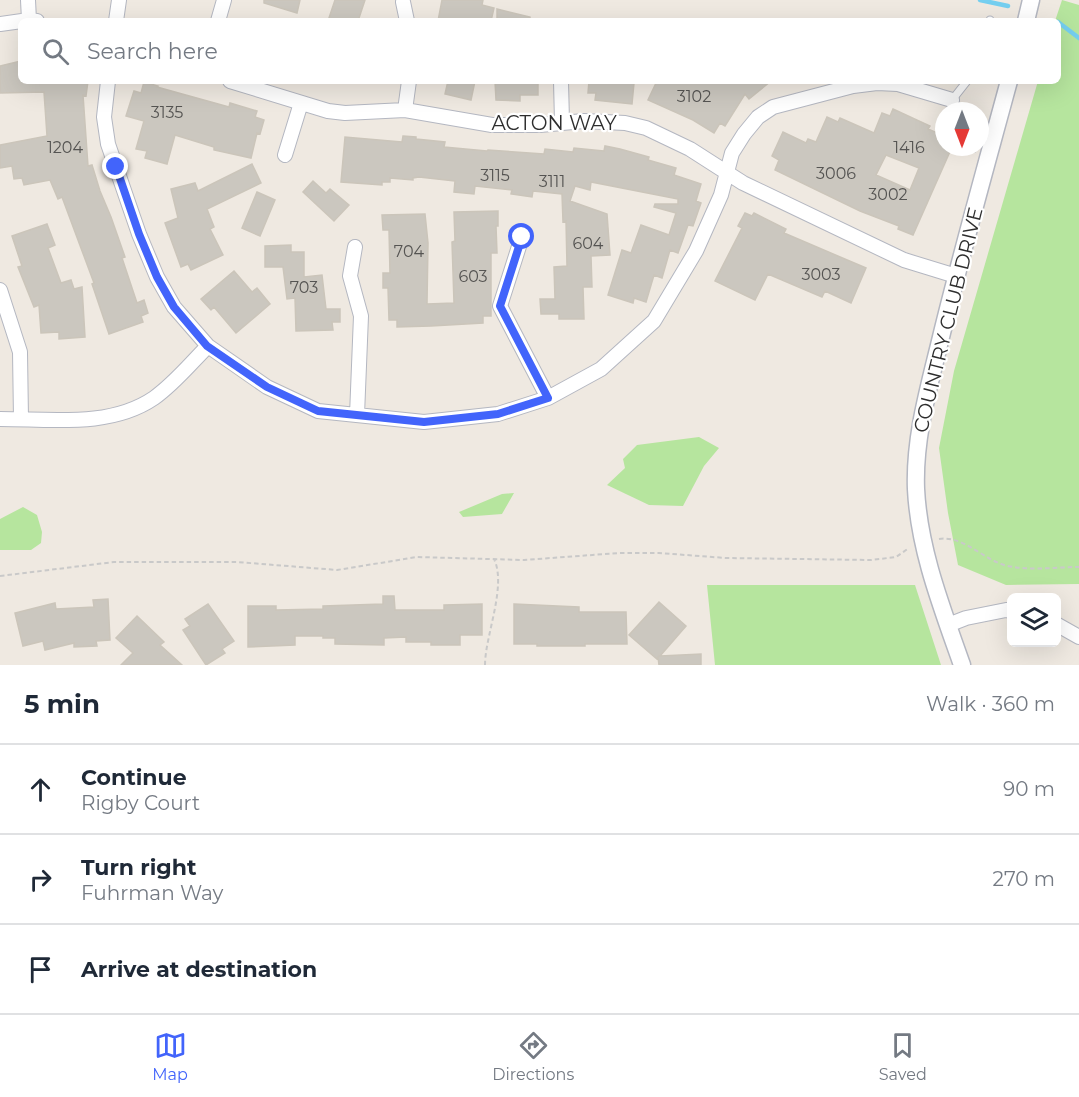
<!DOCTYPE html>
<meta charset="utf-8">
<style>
:root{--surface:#fff;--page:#f6f6f7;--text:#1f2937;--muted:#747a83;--line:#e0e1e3;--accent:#4264fb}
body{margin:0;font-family:Montserrat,sans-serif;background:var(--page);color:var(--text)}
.controls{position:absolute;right:18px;bottom:18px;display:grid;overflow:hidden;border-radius:9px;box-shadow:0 6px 24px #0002}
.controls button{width:54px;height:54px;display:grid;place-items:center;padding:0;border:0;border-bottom:2px solid var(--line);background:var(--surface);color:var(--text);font:30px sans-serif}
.compass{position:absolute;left:935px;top:102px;width:54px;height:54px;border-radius:50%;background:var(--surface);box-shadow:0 6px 24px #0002;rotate:180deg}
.stop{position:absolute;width:18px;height:18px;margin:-14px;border:4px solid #4264fb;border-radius:50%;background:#fff}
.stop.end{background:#4264fb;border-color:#fff;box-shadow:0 2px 6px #0008}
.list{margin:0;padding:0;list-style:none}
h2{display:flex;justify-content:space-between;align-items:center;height:78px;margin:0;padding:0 24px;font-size:26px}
h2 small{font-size:20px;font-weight:400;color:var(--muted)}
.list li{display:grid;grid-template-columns:39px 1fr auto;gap:18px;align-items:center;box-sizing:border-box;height:90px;padding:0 24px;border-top:2px solid var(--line)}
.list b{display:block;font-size:22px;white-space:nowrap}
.list p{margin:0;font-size:20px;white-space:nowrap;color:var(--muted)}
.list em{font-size:20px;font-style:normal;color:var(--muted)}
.icon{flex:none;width:33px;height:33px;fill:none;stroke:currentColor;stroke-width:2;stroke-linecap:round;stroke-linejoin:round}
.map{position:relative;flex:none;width:1079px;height:665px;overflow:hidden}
.search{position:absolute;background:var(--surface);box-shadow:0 6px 24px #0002;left:18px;right:18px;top:18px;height:66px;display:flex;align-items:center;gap:15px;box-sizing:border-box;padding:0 21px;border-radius:9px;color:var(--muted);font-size:22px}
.sheet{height:348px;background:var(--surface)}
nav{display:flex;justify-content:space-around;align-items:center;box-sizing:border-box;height:84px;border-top:2px solid var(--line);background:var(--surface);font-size:16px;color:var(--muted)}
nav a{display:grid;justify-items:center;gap:3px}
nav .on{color:var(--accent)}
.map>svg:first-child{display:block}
.green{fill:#b6e59e}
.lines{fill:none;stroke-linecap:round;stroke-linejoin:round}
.stream{stroke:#75cff0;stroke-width:4.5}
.building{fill:#cbc7bf;stroke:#cbc5ba;stroke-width:1.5;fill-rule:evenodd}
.service-casing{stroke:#b4b7c1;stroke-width:9}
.minor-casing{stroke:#b4b7c1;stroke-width:16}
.tertiary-casing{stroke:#b4b7c1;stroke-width:19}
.path{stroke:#c9c9c9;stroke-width:2;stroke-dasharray:4.5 3;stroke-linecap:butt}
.service{stroke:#fff;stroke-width:7}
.minor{stroke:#fff;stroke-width:14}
.tertiary{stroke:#fff;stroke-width:16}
.route{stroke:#4264fb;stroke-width:8}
.labels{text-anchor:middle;stroke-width:4.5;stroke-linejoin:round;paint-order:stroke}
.number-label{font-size:16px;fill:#555452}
.street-label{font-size:20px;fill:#2e2e2e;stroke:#fff}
</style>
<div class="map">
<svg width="1079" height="665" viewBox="0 0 1079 665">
<rect width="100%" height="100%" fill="#efe9e1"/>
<path class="green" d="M1062,0L1079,5V584L1006,585L958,565L948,513L939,448L954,371L1038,81H1058V21H1055Z
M699,437L719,448L704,466L683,506L649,505L607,485L625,468L623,459L637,445Z
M514,493L502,514L463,517L459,512L502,494Z
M23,507L37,515L42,532L41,543L31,550H0V519Z
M707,585H915L941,665H715Z"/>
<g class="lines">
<path class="stream" d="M980,0L1008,6
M1058,22L1079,38"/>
</g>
<path class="building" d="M264,0H300L297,13L264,3Z
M335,0H365L358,21H328Z
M442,0H483L482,5L494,8L491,21H438Z
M497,9L530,17V21H497Z
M21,61V81H88L86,96L83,95L88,166L92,165L100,191L111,217L125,257L122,258L137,303L144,300L148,313L141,316L143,322L109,334L92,284L94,283L62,197L58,199L50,180L24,185L22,178L14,179L12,166L0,168V145L47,136L44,92L0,93V66Z
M448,81H475L471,100L445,94Z
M495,81H538V95H520V101L496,100Z
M589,81L634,83L632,104L595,100L596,93H588Z
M657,81H771L749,99L745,94L725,126L720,123L714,133L693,120L648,100Z
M144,82L158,86L157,87L229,107L230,103L257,111L255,117L264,120L260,134L257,133L251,158L214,150V147L175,135L167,164L145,158L147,151L136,149L144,121L126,116L134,91L141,93Z
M893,109L930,126L928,129L944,136V147H952L913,235L898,229L899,226L860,211L775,170L779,160L772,156L783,132L806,143L808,139L816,142L827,117L838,122L840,118L874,133L882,113L890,116ZM886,155L919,168L910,190L876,175Z
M403,136L416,137V139L445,142L444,147L487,151L488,150L544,154L545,149L573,152L574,148L604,151L605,146L620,149L649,157L648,160L676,168L674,175L701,184L696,201L701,203L693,226L688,225L678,253L670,250L662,278L654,275L646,302L634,298L633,303L608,295L622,250L631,253L641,225L669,235L676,213L654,207L655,204H678V199L591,182L590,190L575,186L570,201L607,214L610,255L591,256L592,287H583L584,319H559V314H541L540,299H555L554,267L567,266L566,221L563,222L562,194L533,191L532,197L511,194L512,190L475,186L474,194L454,192L455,181L419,177L413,178V180L390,178V182H382V185L341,182L345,137L402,142Z
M252,164L261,183L207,209L214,227L210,229L223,255L191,270L188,264L181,267L165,223L178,218L171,189L195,183L198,191Z
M313,181L326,193L330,189L349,205L334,221L303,192Z
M257,192L275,200L260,236L242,228Z
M498,211V226H496L497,253H491V316H483V323L431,326L397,327V320H389L388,288H383V273H390L389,230H383L382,215L425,214L428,243L427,304L454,303L452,242L455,241L454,212Z
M745,213L752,216L754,213L786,229L784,233L866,268L851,303L825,291L822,297L768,274L755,300L715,281L742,228L738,226Z
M47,224L55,245L48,248L61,283L71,280L74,289L82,287L85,337L59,339V332L41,333L39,305L34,307L18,267L22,266L12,236Z
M291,245V252H304V277L322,275L326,309H340V322H332L333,330L296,331L295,298L287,299L283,267H265V246Z
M234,271L252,292L257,288L270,304L236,333L214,307L211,310L201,299Z
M383,596H394L395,610H444V605L482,604V635H460V645H431V642H406V637L384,638V645L335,644V638H323V636H295V645L248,647V606H276V610L323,609V606L383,604Z
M108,599L110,640L96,641L97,646L74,647V643L45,650L43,641L23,646L15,613L55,603L56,609L94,607L93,600Z
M659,602L686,626L660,656L701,654V665H659L658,657L657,659L629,635Z
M208,604L234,641L222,649L225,653L206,665L183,630L190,626L185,619Z
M514,604L579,607V612H626L627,644H585V646H537V644H514Z
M137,616L164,642L160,645L182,665H121L133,653L116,638Z"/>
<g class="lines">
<defs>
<path id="service" d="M990,21V20
M952,100L967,81"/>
<path id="minor" d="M28,0L29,20
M403,2L407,21
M116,21L119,0
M218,21L224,0
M0,24L29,20L37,21
M108,81L104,117L108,144L139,234L157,277L174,307L208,346L267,387L318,411L424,422L498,414L548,398L601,369L654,321L696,251L721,195L732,153L744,134L758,117L773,107L853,86L877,83L898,84L952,100
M230,81L328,111L345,113L405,110L492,125H540L584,121L625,123L646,128L690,149L743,183L904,260L956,276
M561,81L562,122
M405,110L409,81
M285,155L301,103
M522,237L500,306L548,398
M355,247L350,276L361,316L357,415
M0,290L20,352L21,419
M0,419C51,419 110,428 154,398C174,384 191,363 208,346
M1056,624L1079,637
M948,625L966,618L1006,610L1012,611"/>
<path id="tertiary" d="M1026,21L1031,0
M962,665C942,608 919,550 916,489C914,437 929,387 941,337C962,251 986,166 1009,81"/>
</defs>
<use href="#service" class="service-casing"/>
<use href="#minor" class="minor-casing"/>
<use href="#tertiary" class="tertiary-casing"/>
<path class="path" d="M965,147L976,152
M939,539C964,535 984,561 1008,566C1031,571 1056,567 1079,567
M0,576L114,562H237L337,570L417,557L524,560L619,553H659L726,558L871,560L896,557L909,548
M485,665C485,636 507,586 494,559"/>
<use href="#service" class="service"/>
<use href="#minor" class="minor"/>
<use href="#tertiary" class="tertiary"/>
</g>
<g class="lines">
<path class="route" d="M116,167L139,234L157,277L174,307L207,346L267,387L318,411L424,422L498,414L548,398L500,306L522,237"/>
</g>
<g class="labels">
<g class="number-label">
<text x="694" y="102">3102</text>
<text x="167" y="118">3135</text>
<text x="65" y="153">1204</text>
<text x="909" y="153">1416</text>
<text x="836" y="179">3006</text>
<text x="495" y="181">3115</text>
<text x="552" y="187">3111</text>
<text x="888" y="200">3002</text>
<text x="588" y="249">604</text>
<text x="409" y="257">704</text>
<text x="821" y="280">3003</text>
<text x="473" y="282">603</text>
<text x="304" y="293">703</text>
</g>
<g class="street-label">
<text x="554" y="130">ACTON WAY</text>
<text transform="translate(948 320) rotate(-76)" y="7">COUNTRY CLUB DRIVE</text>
</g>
</g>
</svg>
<div class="controls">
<button><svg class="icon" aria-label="layers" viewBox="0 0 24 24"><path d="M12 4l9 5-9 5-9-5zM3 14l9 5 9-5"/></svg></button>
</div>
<svg class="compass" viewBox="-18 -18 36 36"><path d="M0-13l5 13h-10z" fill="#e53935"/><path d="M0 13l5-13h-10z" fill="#747a83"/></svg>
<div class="stop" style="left:522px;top:237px"></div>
<div class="stop end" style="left:116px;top:167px"></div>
<div class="search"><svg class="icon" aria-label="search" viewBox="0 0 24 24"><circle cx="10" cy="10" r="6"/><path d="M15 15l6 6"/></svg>Search here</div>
</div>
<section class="sheet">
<h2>5 min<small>Walk · 360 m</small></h2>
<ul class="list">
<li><svg class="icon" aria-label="ahead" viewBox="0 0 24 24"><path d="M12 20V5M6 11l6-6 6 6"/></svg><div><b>Continue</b><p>Rigby Court</p></div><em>90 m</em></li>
<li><svg class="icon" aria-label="right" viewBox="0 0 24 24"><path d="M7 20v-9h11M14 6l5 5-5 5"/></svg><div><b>Turn right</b><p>Fuhrman Way</p></div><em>270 m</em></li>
<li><svg class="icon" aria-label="arrive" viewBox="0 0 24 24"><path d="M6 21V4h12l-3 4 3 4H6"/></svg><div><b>Arrive at destination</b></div></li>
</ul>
</section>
<nav>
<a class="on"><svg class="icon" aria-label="map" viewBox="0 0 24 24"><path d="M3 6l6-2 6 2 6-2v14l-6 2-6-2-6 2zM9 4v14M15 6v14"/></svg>Map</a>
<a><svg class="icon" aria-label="directions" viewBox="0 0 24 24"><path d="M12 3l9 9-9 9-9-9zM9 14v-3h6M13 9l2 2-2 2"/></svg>Directions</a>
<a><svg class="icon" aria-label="saved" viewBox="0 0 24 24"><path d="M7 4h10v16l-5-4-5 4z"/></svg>Saved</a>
</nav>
